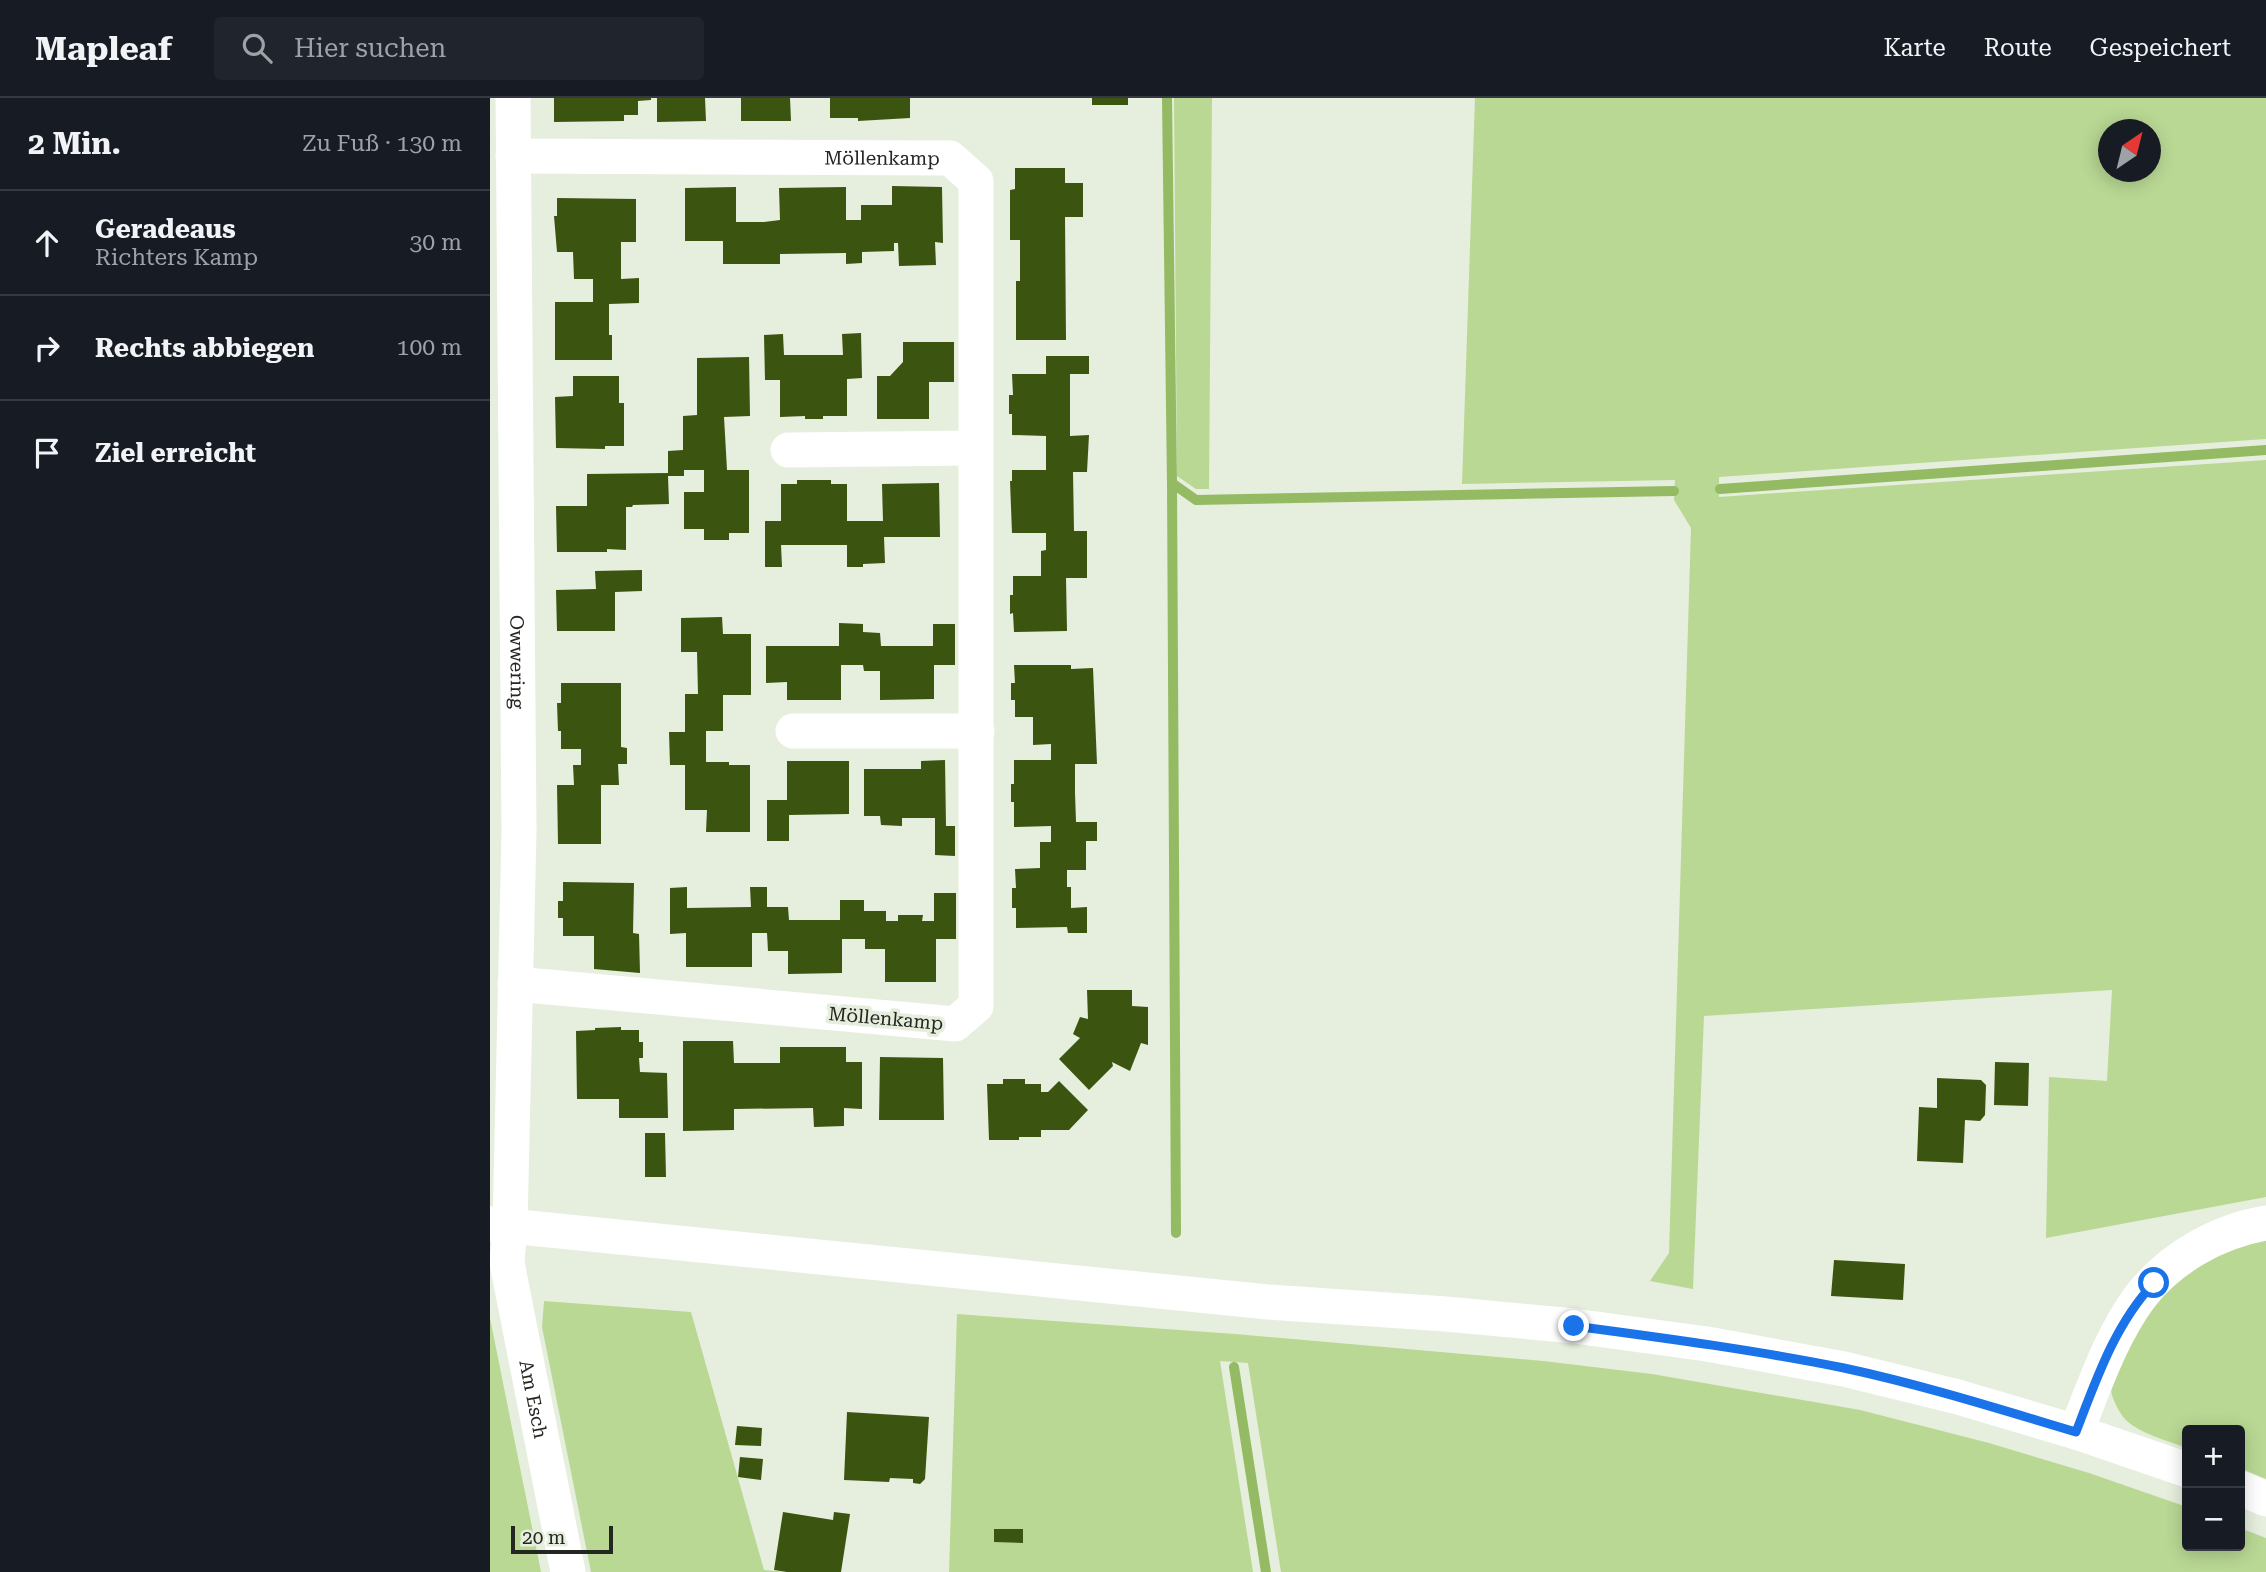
<!DOCTYPE html>
<html lang="de">
<meta charset="utf-8">
<style>
:root{--surface:#171b24;--page:#20242c;--text:#f1f3f6;--muted:#9ea1a6;--line:#363941}
body{margin:0;font-family:"Roboto Serif",serif;background:var(--page);color:var(--text)}
.controls{position:absolute;right:21px;bottom:21px;display:grid;overflow:hidden;border-radius:7px;box-shadow:0 4px 18px #0003}
.controls button{width:63px;height:63px;display:grid;place-items:center;padding:0;border:0;border-bottom:2px solid var(--line);background:var(--surface);color:var(--text);font:35px sans-serif}
.compass{position:absolute;left:1608px;top:21px;width:63px;height:63px;border-radius:50%;background:var(--surface);box-shadow:0 4px 18px #0003;rotate:35deg}
.scale{position:absolute;left:21px;bottom:18px;width:102px;box-sizing:border-box;padding-left:7px;border:4px solid #242721;border-top:0;font-size:19px;line-height:24px;white-space:nowrap;color:#242721;-webkit-text-stroke:5px #e6eedd;paint-order:stroke}
.stop{position:absolute;width:21px;height:21px;margin:-16px;border:5px solid #1a73e8;border-radius:50%;background:#fff}
.stop.end{background:#1a73e8;border-color:#fff;box-shadow:0 2px 7px #0008}
.list{margin:0;padding:0;list-style:none}
h2{display:flex;justify-content:space-between;align-items:center;height:91px;margin:0;padding:0 28px;font-size:30px}
h2 small{font-size:23px;font-weight:400;color:var(--muted)}
.list li{display:grid;grid-template-columns:46px 1fr auto;gap:21px;align-items:center;box-sizing:border-box;height:105px;padding:0 28px;border-top:2px solid var(--line)}
.list b{display:block;font-size:26px;white-space:nowrap}
.list p{margin:0;font-size:23px;white-space:nowrap;color:var(--muted)}
.list em{font-size:23px;font-style:normal;color:var(--muted)}
.icon{flex:none;width:38px;height:38px;fill:none;stroke:currentColor;stroke-width:2;stroke-linecap:round;stroke-linejoin:round}
.map{position:relative;flex:none;width:1776px;height:1474px;overflow:hidden}
header{display:flex;align-items:center;gap:42px;box-sizing:border-box;height:98px;padding:0 35px;background:var(--surface);border-bottom:2px solid var(--line)}
header strong{font-size:33px}
nav{display:flex;gap:38px;margin-inline-start:auto;font-size:24px}
.search{width:490px;height:63px;background:var(--page);display:flex;align-items:center;gap:18px;box-sizing:border-box;padding:0 24px;border-radius:7px;color:var(--muted);font-size:26px}
main{display:flex}
aside{flex:1;background:var(--surface)}
.map>svg:first-child{display:block}
.green{fill:#b9d894;fill-rule:evenodd}
.lines{fill:none;stroke-linecap:round;stroke-linejoin:round}
.stream{stroke:#94ba63;stroke-width:10}
.building{fill:#3b5410}
.minor{stroke:#fff;stroke-width:35}
.route{stroke:#1a73e8;stroke-width:9}
.labels{text-anchor:middle;stroke-width:7;stroke-linejoin:round;paint-order:stroke}
.street-label{font-size:19px;fill:#242721;stroke:#e6eedd}
</style>
<header>
<strong>Mapleaf</strong>
<div class="search"><svg class="icon" aria-label="search" viewBox="0 0 24 24"><circle cx="10" cy="10" r="6"/><path d="M15 15l6 6"/></svg>Hier suchen</div>
<nav><a>Karte</a><a>Route</a><a>Gespeichert</a></nav>
</header>
<main>
<aside>
<h2>2 Min.<small>Zu Fuß · 130 m</small></h2>
<ul class="list">
<li><svg class="icon" aria-label="ahead" viewBox="0 0 24 24"><path d="M12 20V5M6 11l6-6 6 6"/></svg><div><b>Geradeaus</b><p>Richters Kamp</p></div><em>30 m</em></li>
<li><svg class="icon" aria-label="right" viewBox="0 0 24 24"><path d="M7 20v-9h11M14 6l5 5-5 5"/></svg><div><b>Rechts abbiegen</b></div><em>100 m</em></li>
<li><svg class="icon" aria-label="arrive" viewBox="0 0 24 24"><path d="M6 21V4h12l-3 4 3 4H6"/></svg><div><b>Ziel erreicht</b></div></li>
</ul>
</aside>
<div class="map">
<svg width="1776" height="1474" viewBox="0 0 1776 1474">
<rect width="100%" height="100%" fill="#e6eedd"/>
<path class="green" d="M684,0H722L719,391H706L687,378Z
M985,0H1776V341L1229,379V399L1776,362V1099L1556,1140L1559,979L1617,983L1622,892L1214,918L1203,1191L1160,1183L1179,1155L1201,430L1184,402L1185,382L972,386ZM1618,32H1660V74H1618Z
M1776,1134V1381L1750,1370V1332H1697V1350C1679,1343 1647,1335 1634,1320C1629,1314 1621,1299 1621,1291C1620,1259 1677,1187 1702,1167C1716,1156 1758,1142 1776,1134Z
M54,1203L201,1214L274,1472L297,1474H101L52,1229Z
M467,1216L745,1236L1053,1263L1162,1276L1370,1312L1499,1345L1599,1375L1697,1409V1448H1750V1430L1776,1440V1474H791L758,1265L730,1263L763,1474H459Z
M0,1220L51,1474H0Z"/>
<g class="lines">
<path class="stream" d="M677,0L682,385L686,1135
M682,385L706,402L1184,393
M1230,391L1776,352
M744,1269L776,1474"/>
</g>
<path class="building" d="M64,0H161V2L148,3V17H134V23L64,24Z
M167,0H215L216,23L167,24Z
M251,0H300L301,23H251Z
M340,0H420V20L368,23V20H340Z
M602,0H638V7H602Z
M525,70H575V85H593V119H575L576,242H526V183H530V142H520V92L525,91Z
M402,88L452,89L453,145L445,144L446,167L409,168L408,145H404V153L372,154V165L356,166V155L290,156V166H233V143H195V90L246,89V124H274L290,122L289,90L356,89V122H371V107H402Z
M67,100L146,101V144H131V181L149,180V205L119,206V237H122V262H65V204H103V181H84L83,154H67L64,118H67Z
M371,235L372,280L357,281V318H333V321H315V318L290,319V282H275L274,237L293,236L294,257H353L352,236Z
M413,244H464V284H439V321H387V278H400L413,264Z
M556,258H599V276H580V338L599,337L597,374H583L584,433H597V480H576L577,533L524,534L523,515L520,516V497H523V478H551V453L556,452V435H522L520,383H522V372H556V338L522,337V316H519V297H523L522,276H556Z
M259,259L260,318L234,319L237,372H259V435H239V442H214V431H194V394H214V372H194V378H178L179,406L143,407L142,409H136V452L117,451V454H67L66,408H97V376L178,375V353L193,352V318L207,317V260Z
M83,278H129V305H134V348H115V351L66,350L65,299L83,298Z
M307,382H341V386H357V423H393L392,386L449,385L450,439H394L395,465L373,466V469H357V447H291L292,469H275V423H291V386H307Z
M152,472V493L125,494V533H67L66,492L106,491L105,473Z
M232,519L233,536H261V597H233V633H216V664H239V667H260V734H216L217,712H195V667H180L179,634H195V596H208L207,554H191V520Z
M349,525L373,526V534L390,535L391,548H443V526H465V567H444V601L390,602V573H374L373,567H351V602H297V584L276,585V548H349Z
M524,567H581V571L603,570L607,666H585V695L586,724H607V743H596V772H577V789H581V810L597,809V835H578L577,829L526,830V810H522V790H526L525,771L550,770V744H561V728L524,729V704H521V686H524V662H561V646L543,647V619H525V602H521V585H525Z
M71,585H131V649L137,650V666H128L129,687H111V746H68L67,687H84L83,667H91V651H71V633H68L67,605H71Z
M455,662L456,728H465V758L445,757V720H412V728L391,727L390,718H374V671H431V663Z
M297,663H359V716L299,717V743H277V702H297Z
M73,784L144,785L143,835L149,836L150,875L104,871V838H73V820H68V803H73Z
M197,789V810L261,809L260,789H277V809H298L299,822H350V802H374V813H396V823H408V817H433L432,823H444V795H466V841H446V884H395V851H375V841H352V875L298,876V853H278L277,835H262V869H196V835L180,836V790Z
M597,892H642V908L658,909V947L651,945L640,973L622,964L623,968L599,992L569,961L590,940L583,936L590,919L598,921Z
M131,929V932H149V944H153V960H149L150,974L177,975L178,1020H129V1001H87L86,933L105,932V930Z
M193,943H243L244,965H290V949H356V964H372V1011L354,1010V1028L324,1029L323,1010L244,1011V1032L193,1033Z
M390,959L453,960L454,1022H389Z
M1505,964L1539,965L1538,1008L1504,1007Z
M1447,980L1491,982L1496,987L1495,1017L1490,1023L1475,1022L1473,1065L1427,1063L1429,1009L1447,1010Z
M513,981H535V986H551V994H558L569,983L598,1012L579,1032H551V1039H529V1042H499L497,986H513Z
M155,1035H175L176,1079H155Z
M1344,1162L1415,1166L1413,1202L1341,1198Z
M357,1314L439,1319L435,1381L430,1386L423,1385V1381L400,1380L399,1384L354,1382Z
M247,1328L272,1330L271,1348L245,1347Z
M250,1359L273,1361L271,1382L248,1379Z
M293,1414L343,1422L344,1414L360,1416L351,1474H297L284,1472Z
M504,1431H533V1445L504,1444Z"/>
<g class="lines">
<g class="minor">
<path id="s1" d="M23,0L29,733L20,1128L17,1165L78,1474"/>
<path id="s2" d="M23,58L460,60L486,83V908L465,926L25,886"/>
<path d="M298,352L485,350"/>
<path d="M303,633H487"/>
<path d="M0,1126L778,1204L956,1216L1084,1228L1217,1246L1354,1271L1468,1299L1586,1334L1697,1372"/>
<path d="M1586,1334C1604,1289 1621,1238 1650,1199C1680,1160 1728,1133 1776,1125"/>
<path d="M1750,1390L1776,1401"/>
</g>
</g>
<g class="lines">
<path class="route" d="M1084,1228C1174,1240 1265,1252 1354,1270C1433,1287 1509,1311 1586,1334C1606,1282 1625,1226 1664,1185"/>
</g>
<g class="labels">
<g class="street-label">
<text dy="7" stroke="none"><textPath href="#s2" startOffset="369">Möllenkamp</textPath></text>
<text dy="7" stroke="none"><textPath href="#s1" startOffset="564">Owwering</textPath></text>
<text transform="translate(396 920) rotate(5)" y="7">Möllenkamp</text>
<text dy="7" stroke="none"><textPath href="#s1" startOffset="1304">Am Esch</textPath></text>
</g>
</g>
</svg>
<div class="controls">
<button>+</button>
<button>−</button>
</div>
<svg class="compass" viewBox="-18 -18 36 36"><path d="M0-13l5 13h-10z" fill="#e53935"/><path d="M0 13l5-13h-10z" fill="#9ea1a6"/></svg>
<div class="scale">20 m</div>
<div class="stop" style="left:1664px;top:1185px"></div>
<div class="stop end" style="left:1084px;top:1228px"></div>
</div>
</main>
